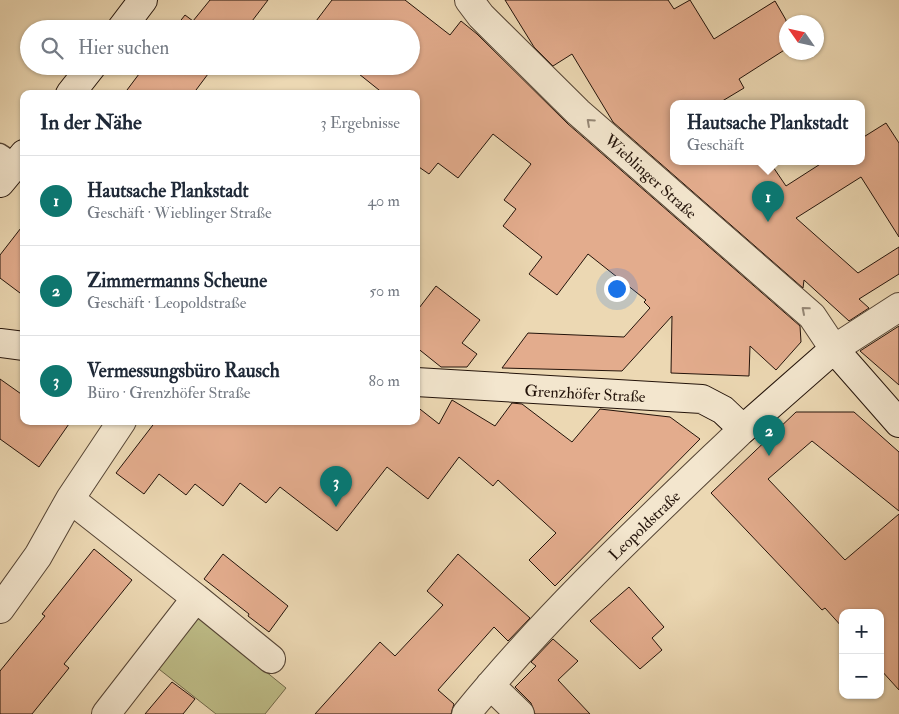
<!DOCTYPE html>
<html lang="de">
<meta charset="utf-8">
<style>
:root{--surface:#fff;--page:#f2f2f3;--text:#1f2937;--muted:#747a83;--line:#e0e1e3;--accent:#0f766e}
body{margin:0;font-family:"IM FELL Double Pica",serif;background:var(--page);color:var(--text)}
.controls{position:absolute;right:15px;bottom:15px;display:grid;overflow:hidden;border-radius:10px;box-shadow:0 1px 4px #0004}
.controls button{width:45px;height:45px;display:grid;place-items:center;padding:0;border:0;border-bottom:1px solid var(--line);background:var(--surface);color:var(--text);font:25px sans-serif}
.compass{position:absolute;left:779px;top:15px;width:45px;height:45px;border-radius:50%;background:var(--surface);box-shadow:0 1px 4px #0004;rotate:304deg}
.you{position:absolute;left:616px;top:288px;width:18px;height:18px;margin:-12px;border:4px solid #fff;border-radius:50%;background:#1a73e8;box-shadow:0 0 0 8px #1a73e833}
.badge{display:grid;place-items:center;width:32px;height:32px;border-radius:50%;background:var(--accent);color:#fff;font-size:16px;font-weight:700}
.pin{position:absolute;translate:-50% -41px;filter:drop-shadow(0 1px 2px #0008)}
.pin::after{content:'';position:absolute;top:26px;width:18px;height:15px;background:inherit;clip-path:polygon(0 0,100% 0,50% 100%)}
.popup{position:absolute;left:670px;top:100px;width:195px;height:65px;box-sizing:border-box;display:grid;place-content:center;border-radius:10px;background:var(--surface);filter:drop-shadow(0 1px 4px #0005);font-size:16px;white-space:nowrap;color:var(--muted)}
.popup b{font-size:19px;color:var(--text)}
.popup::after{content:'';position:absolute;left:50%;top:100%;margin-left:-10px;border:10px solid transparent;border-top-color:var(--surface)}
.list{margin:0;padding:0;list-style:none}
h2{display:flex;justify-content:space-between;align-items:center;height:65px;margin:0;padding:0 20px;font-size:21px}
h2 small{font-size:16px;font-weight:400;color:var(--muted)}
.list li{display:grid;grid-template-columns:32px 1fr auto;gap:15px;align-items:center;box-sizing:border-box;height:90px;padding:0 20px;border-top:1px solid var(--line)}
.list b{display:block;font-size:19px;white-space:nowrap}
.list p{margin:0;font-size:16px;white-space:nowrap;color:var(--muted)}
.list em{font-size:16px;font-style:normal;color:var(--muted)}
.icon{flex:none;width:28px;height:28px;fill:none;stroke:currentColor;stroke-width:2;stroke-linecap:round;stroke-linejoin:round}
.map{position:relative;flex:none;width:899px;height:714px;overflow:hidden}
.search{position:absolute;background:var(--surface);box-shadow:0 1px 4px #0004;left:20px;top:20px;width:400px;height:55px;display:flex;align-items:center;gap:12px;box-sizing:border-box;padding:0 18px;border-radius:28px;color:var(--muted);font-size:19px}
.panel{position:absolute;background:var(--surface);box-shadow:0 1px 4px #0004;left:20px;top:90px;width:400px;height:335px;border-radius:10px}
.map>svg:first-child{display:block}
.green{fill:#bebd88;stroke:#706849}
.building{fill:#e3ac8d;stroke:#23130a}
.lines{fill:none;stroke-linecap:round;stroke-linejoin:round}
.lane-casing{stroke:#554434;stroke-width:19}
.street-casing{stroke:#554434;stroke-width:30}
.secondary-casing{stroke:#23130a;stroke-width:30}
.lane{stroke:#f3e6ce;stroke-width:16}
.street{stroke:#f3e6ce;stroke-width:28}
.secondary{stroke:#f3e6ce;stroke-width:28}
.oneway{stroke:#958776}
.labels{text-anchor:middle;stroke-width:4;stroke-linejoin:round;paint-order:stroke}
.street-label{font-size:16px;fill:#23130a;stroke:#f3e6ce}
</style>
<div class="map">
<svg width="899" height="714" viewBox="0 0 899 714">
<rect width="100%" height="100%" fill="#ecd8b3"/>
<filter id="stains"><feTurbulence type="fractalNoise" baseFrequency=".004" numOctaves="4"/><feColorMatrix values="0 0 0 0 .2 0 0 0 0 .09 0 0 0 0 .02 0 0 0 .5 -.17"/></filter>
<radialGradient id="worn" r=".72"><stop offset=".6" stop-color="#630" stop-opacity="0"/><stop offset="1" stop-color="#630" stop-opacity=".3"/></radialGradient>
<path class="green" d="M196,615L286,688L265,714H216L155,666Z"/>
<path class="building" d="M210,0H268L246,29H174L185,15L193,21Z
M332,0H405L450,35L461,21L477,34L568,124L800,326L801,342L776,370L750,346L749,376L671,373L672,316L622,371L502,368L528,333L624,337L650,308L644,302L646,300L588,254L557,295L529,274L542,257L503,226L516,209L504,200L531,164L493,134L458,178L438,163L429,174L416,165V94H384L349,66H411V29H310Z
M505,0H668L674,9L690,0L714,39L775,1L786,20V49L739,79L744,88L719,103H674V161H769L786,186L825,161H862V138L886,123L899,143V237L861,177L796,218L858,273L899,247V274L859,299L869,308L849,321L804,280L803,288L613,122L572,54L553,66L534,47Z
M145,66H214L193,94H124Z
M24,224V296L0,278V255Z
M436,286L480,320L462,343L477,354L467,367H441L416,347V312Z
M899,326V385L860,351Z
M0,379L24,396V421H71L39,467L0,439Z
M452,400L495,426L512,403L522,404L572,442L600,409L670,417L700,439L555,586L529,560L556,533L498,480L493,486L459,457L428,499L387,467L337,531L280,487L266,503L240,483L223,506L195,484L186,495L159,474L144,494L116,473L156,421H416V406L439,424Z
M796,412H854L899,452V511L812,441L768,479L845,560L899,514V690L880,669V613H843V628L825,608L822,610L711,493Z
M94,549L132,580L64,664L69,668L32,714H0V671L45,616L42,614Z
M223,554L288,606L269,632L248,616L249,614L204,579Z
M458,554L530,618L508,641L494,627L438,690L454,704L451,714H315L380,642L395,656L443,605L427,591Z
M629,587L664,627L652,638L662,650L640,669L590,621Z
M553,639L578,661L558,680L590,714H535L531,703L515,687L536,666L531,662Z
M172,682L195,699L183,714H145Z"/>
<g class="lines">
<defs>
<path id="lane" d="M0,152L17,163"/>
<path id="street" d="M469,0L481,16L578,112L812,316L834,349L899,307
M70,499L196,598L106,714
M196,598L271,659
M0,609L38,556L70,499L122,421
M490,685L520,714
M466,714C550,611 648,520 743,429"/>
<path id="secondary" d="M121,29L143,0
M70,94L92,66
M0,183L24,154
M0,343L24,346
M416,382L702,399L723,410L743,429L834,349L899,423"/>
</defs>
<use href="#lane" class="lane-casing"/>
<use href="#street" class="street-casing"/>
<use href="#secondary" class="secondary-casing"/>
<use href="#lane" class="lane"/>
<use href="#street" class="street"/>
<use href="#secondary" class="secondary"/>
</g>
<defs><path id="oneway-chevron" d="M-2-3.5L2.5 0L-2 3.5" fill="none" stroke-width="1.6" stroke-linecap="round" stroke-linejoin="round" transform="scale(1.25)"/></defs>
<g class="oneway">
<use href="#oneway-chevron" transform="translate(590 122) rotate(-138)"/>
<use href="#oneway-chevron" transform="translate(805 310) rotate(-139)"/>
</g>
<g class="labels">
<g class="street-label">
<text transform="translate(651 176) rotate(42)" y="6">Wieblinger Straße</text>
<text transform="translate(585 393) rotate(3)" y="6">Grenzhöfer Straße</text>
<text transform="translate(644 525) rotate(-44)" y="6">Leopoldstraße</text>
</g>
</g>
<rect width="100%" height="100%" filter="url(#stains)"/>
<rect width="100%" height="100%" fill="url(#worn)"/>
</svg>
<div class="controls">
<button>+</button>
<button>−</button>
</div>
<svg class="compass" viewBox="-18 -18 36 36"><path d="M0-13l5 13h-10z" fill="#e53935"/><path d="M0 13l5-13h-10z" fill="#747a83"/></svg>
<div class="you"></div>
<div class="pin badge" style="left:768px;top:222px">1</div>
<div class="popup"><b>Hautsache Plankstadt</b>Geschäft</div>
<div class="pin badge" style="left:769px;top:456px">2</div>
<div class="pin badge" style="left:336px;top:507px">3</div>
<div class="search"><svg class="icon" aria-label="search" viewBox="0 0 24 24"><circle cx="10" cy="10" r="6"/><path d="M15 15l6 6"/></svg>Hier suchen</div>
<section class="panel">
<h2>In der Nähe<small>3 Ergebnisse</small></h2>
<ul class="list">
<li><span class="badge">1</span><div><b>Hautsache Plankstadt</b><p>Geschäft · Wieblinger Straße</p></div><em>40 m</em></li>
<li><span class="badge">2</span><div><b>Zimmermanns Scheune</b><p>Geschäft · Leopoldstraße</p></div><em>50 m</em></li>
<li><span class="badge">3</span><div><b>Vermessungsbüro Rausch</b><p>Büro · Grenzhöfer Straße</p></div><em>80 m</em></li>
</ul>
</section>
</div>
